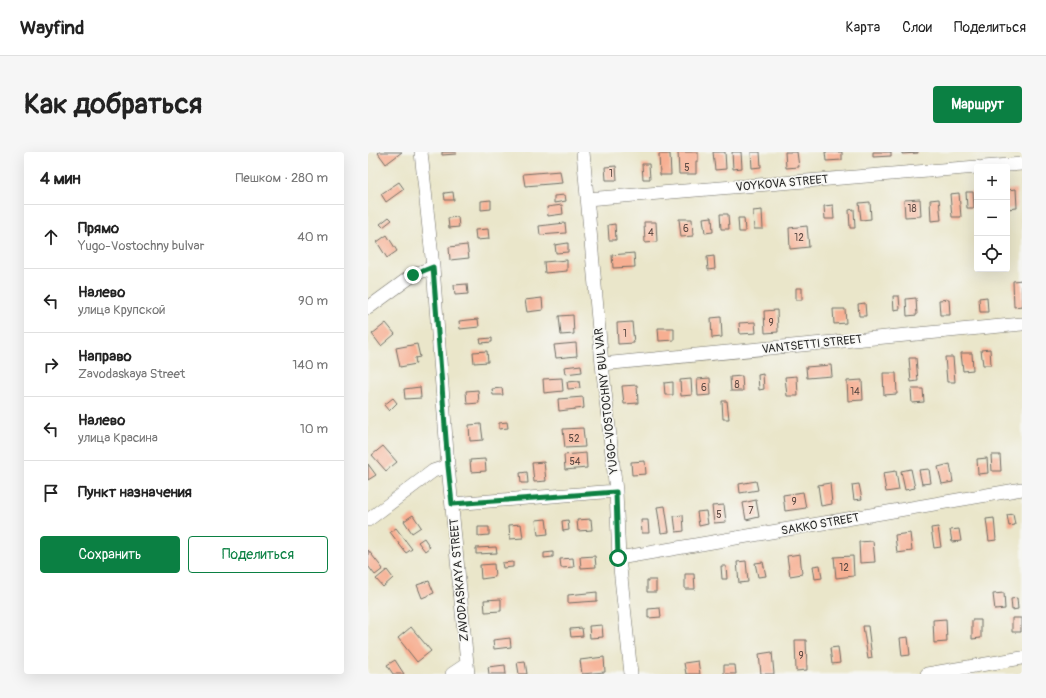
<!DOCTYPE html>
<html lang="ru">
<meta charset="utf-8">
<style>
:root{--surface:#fff;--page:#f6f6f6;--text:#222;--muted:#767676;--line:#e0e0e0;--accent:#0b8043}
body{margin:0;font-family:Pangolin,sans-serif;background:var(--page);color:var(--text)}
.controls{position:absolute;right:12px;top:12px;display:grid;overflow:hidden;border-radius:4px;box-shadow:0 4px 16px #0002}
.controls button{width:36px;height:36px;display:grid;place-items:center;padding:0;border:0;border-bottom:1px solid var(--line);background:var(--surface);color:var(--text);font:20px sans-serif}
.stop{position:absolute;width:12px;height:12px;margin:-9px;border:3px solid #0b8043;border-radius:50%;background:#fff}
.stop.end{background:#0b8043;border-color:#fff;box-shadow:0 1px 4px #0008}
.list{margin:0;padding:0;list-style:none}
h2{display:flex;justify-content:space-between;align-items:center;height:52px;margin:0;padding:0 16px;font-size:17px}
h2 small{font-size:13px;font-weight:400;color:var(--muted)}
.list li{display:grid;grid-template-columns:26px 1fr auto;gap:12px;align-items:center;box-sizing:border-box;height:64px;padding:0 16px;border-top:1px solid var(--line)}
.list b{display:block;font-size:15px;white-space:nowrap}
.list p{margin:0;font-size:13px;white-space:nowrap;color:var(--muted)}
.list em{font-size:13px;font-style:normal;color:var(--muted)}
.actions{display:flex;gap:8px;padding:12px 16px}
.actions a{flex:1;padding:9px 0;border:1px solid var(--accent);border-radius:4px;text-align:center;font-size:14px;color:var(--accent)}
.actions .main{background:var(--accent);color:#fff}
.icon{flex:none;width:22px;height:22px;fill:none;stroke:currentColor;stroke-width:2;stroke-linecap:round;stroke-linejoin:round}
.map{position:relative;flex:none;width:654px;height:522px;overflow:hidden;border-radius:4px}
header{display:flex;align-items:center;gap:24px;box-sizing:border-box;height:56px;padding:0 20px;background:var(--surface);border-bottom:1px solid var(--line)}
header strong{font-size:19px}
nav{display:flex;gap:22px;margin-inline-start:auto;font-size:14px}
.intro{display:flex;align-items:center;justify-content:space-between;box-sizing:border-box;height:96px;padding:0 24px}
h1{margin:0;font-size:28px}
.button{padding:10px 18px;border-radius:4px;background:var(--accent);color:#fff;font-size:14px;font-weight:700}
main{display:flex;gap:24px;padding:0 24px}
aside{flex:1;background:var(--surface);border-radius:4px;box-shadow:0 4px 16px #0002}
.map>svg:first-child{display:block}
.building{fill:#f7af92}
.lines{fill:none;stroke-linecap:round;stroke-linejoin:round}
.street-casing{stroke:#6e6c63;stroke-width:14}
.street{stroke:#fff;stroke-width:13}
.route{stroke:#0b8043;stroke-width:5}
.labels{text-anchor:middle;stroke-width:3;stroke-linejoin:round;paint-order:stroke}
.number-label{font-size:10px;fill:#5e4c45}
.street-label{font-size:12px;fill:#2b2b2b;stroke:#f6f6f2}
</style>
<header>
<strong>Wayfind</strong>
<nav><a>Карта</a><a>Слои</a><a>Поделиться</a></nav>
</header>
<div class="intro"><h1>Как добраться</h1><a class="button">Маршрут</a></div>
<main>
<aside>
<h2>4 мин<small>Пешком · 280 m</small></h2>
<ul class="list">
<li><svg class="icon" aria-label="ahead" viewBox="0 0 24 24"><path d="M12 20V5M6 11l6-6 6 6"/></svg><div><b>Прямо</b><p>Yugo-Vostochny bulvar</p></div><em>40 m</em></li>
<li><svg class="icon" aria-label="left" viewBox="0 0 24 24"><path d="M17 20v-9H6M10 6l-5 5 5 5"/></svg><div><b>Налево</b><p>улица Крупской</p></div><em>90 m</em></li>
<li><svg class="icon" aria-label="right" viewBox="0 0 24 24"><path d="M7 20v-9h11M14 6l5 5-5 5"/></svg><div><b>Направо</b><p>Zavodaskaya Street</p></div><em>140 m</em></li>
<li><svg class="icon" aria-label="left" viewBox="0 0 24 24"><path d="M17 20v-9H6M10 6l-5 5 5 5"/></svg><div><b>Налево</b><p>улица Красина</p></div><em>10 m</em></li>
<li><svg class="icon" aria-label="arrive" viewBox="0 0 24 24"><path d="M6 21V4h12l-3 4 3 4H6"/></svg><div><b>Пункт назначения</b></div></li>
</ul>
<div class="actions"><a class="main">Сохранить</a><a>Поделиться</a></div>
</aside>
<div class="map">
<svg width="654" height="522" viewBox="0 0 654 522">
<rect width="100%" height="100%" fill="#f6f6f2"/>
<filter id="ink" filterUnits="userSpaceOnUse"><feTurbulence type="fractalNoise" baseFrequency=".025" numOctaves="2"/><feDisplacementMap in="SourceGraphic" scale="8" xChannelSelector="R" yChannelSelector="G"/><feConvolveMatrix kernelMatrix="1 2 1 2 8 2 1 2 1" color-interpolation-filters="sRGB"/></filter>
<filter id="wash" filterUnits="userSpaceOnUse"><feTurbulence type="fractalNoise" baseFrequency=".012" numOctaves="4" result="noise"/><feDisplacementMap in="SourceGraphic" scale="16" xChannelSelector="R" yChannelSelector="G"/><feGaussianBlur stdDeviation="0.9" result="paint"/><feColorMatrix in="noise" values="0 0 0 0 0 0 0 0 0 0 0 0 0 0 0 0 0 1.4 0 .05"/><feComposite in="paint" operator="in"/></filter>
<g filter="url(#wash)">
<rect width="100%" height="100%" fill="#eae6ca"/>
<g id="blocks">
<path class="building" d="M11,0H34L18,12L10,1Z
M74,0H88V2L74,3Z
M310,0H330V9H328V22H311Z
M345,0H357L358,17L347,18Z
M364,0H373L374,16L365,17Z
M383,0H392L393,15L384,16Z
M417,0H429L431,15L418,16Z
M457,0H474V8L458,9Z
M505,0H523V4L505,5Z
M534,0H550V1L534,2Z
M291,2H302L303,23H292Z
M274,12H281L282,27H275Z
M248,14L249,28H238L237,15Z
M192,19L194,31L157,34L155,22Z
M31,30L36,37L18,50L13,42Z
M648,37L649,56L639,57V38Z
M85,40L86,48H77L76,41Z
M598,40H605L606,56H599Z
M591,41L593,65H584L582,42Z
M197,43L198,49L186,51V44Z
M552,47L553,64L537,65L536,48Z
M571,47L573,68L563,69L562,48Z
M123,48V57L113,58V49Z
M502,50L503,67L493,68L491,51Z
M194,53L195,62L180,64L179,55Z
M465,53L466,67H457L456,54Z
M486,57L487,76H482L481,58Z
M394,58L395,77H386L385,59Z
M352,62H360L361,77H353Z
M21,65L24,68L15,75L12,72Z
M90,65L91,75L81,76L80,66Z
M344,65L345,80L337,81L335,66Z
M370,66H376L377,80H371Z
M311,67H324L325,84L313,85Z
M276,70H288L289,90L277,91Z
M197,71L198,81L172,83L171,74Z
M247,72L248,88H241L240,73Z
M439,74L441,95L422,97L421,76Z
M120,77L121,87L108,88L107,78Z
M19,83L29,99L19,106L9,90Z
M200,91V100L188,101L187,93Z
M99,93L101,106L82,108L81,95Z
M266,101L267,115L245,116L244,103Z
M346,104L347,117L340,118L339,105Z
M199,108V119L177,121L176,110Z
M654,128V154L646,155L645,129Z
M99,132L100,142L87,143L86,133Z
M428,136H434V148H428Z
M525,144H531L532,157L526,158Z
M619,145L620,160H612L611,146Z
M174,146L175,158L159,160L157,148Z
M548,146L549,163L539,164L538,147Z
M581,147L582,163H572L571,148Z
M497,151L498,164H491L490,152Z
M465,157H477L478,171L466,172Z
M409,158L410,180L397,181L396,159Z
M205,163L206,182L193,183L191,164Z
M353,165L354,185L344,186L343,166Z
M110,167L111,175L92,177L91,169Z
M264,170L266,191L250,192L249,171Z
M387,170L388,181L372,182L371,171Z
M18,171L27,182L13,194L4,182Z
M290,176H306V188L291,189Z
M124,186V190L113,191L112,187Z
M208,191L209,204L188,206L186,193Z
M49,192L52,205L47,206L48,212L32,215L28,196Z
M622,197L623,213H615L613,198Z
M119,199L120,210L106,211L105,200Z
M593,201H604L605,218L595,219Z
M577,205H585L587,230H579Z
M541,206H548L550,229L543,230Z
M213,213L214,220L197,222L196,215Z
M463,213L464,224L439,226L438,215Z
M515,221H528L529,242L516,243Z
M395,222L396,237L391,238L390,223Z
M374,224L375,239H363L362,225Z
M429,224L430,244H419L417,225Z
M194,226L195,239L176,241L175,227Z
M342,226L343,243L330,244L329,227Z
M323,227L324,243L313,244L312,228Z
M494,228L495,248L480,249L479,229Z
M211,229L212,236L200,237L199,230Z
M305,230V243H297L296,231Z
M269,233L270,251L256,252L254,234Z
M52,235L53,246L37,247L36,237Z
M134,236L135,243H125L124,237Z
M543,237H555L556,250L544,251Z
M110,238L111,251L99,252L98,239Z
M215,245L216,256L191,259L190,247Z
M25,246L29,251L21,259L16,253Z
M354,249H359L361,267H355Z
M139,270L140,276L131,277V271Z
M113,272L115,288L102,289L101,273Z
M215,276L217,295L197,296L195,277Z
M15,294L29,310L18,319L4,303Z
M218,301L219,316L197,318L196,303Z
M623,303H632L633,319H624Z
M619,306L620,321L610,322L609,307Z
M117,307L118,319L103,320L102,308Z
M277,309L278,322L264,323L263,310Z
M176,310L178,329L166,330L164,311Z
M0,312L8,323L0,328Z
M582,312L585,330L574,332L570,315Z
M543,317L547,336L537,338L533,319Z
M561,317L563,331L554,332L551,318Z
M528,319L531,338L518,340L515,321Z
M159,320L160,331H153L152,321Z
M388,329L390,338L372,341L371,332Z
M462,331L464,352L453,354L450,333Z
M491,332L494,347L486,348L484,333Z
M435,340L438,356L417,359L415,343Z
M388,348L391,365L378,368L375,351Z
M356,353L358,370L346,371L344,354Z
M297,354L301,380L293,381L289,355Z
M338,359L340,372L331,374L329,360Z
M645,362L647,373L641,374L639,363Z
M45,363L53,375L44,381L36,369Z
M315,363L316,379L308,380L306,364Z
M626,366L628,388L621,389L618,367Z
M178,367L180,382L170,383L168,368Z
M223,367L224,378L210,379L209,368Z
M200,368L201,378L195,379L194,369Z
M273,368H280L281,381H274Z
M153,372L155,386L142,387L141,373Z
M110,375H121V383L110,384Z
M570,375L573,395L566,396L563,376Z
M28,376L44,397L38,401L22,380Z
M591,377L593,389L584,390L582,378Z
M542,381L544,399L529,401L527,383Z
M56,386L62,395L57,399L50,390Z
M505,389L507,410L492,411L491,390Z
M128,395L129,401L108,402V396Z
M0,398L15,417L7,423L0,414Z
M185,400V405L176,406V401Z
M432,402L434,422L422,424L419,404Z
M227,404L228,415L213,416L212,405Z
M485,404L486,424L468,426L466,405Z
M205,406L206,415L193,416L192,407Z
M378,409L380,430L371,431L369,410Z
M145,410V415L135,416L134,411Z
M395,410L398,424L390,425L387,411Z
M126,412L127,425L113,427L112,413Z
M452,413L454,426L447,427L445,414Z
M353,414H358L359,427H354Z
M19,418L25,426L15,435L8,427Z
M317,422H326L327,437H317Z
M279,428H288V440H279Z
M61,429L66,441L54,446L49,433Z
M229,440V449L200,451V443Z
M636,441L637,457L627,458L625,442Z
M649,446L650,457L644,458L643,447Z
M133,447V459L117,460L116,448Z
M292,456L293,465L280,466V457Z
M644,466H653V480H644Z
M578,467L579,490L566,491L565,468Z
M604,468H613V486L604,487Z
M234,473L235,485L222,486L221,474Z
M495,474H500L504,506L500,507Z
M43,475L63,499L49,510L30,486Z
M214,476L215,484L203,485L202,477Z
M540,485L542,503L534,504L532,486Z
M142,486L143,495L126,497L125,488Z
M427,488H438L439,518L428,519Z
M470,495L472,511L464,512L462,496Z
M404,500L406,522H393L391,502Z
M236,505L237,520L214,522L212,508Z
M27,508L36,522H25L19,513Z
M157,509L159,522H151L149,510Z
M330,509L332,522H318L316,511Z
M137,513L138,522H121L120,515Z
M356,513H367L368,522H356Z"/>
</g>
</g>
<g filter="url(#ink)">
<use href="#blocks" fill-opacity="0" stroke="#6e6c63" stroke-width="1"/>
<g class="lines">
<defs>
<path id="street" d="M53,0L65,115L80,314L100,522
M215,0L234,212L248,339L251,406L263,522
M615,15L654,12
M219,47L609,15
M0,156L45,123L65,115
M234,212L654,172
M84,352L248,339
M0,368L65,319L80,314
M251,406L654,337
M84,522L99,512
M559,522L654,506"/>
</defs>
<use href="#street" class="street-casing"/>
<use href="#street" class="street"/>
</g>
</g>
<g class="lines" filter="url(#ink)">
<path class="route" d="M45,123L65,115L80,314L84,352L248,340L250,406"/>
</g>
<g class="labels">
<g class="number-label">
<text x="319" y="19">5</text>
<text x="243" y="25">1</text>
<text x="544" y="60">18</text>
<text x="318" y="80">6</text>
<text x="283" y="84">4</text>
<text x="431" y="89">12</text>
<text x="403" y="174">9</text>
<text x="257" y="185">1</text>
<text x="369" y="236">8</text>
<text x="336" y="239">6</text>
<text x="487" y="243">14</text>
<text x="206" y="290">52</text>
<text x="207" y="313">54</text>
<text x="426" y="353">9</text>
<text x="383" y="362">7</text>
<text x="351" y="366">5</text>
<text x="476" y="419">12</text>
<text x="433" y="507">9</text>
</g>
<g class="street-label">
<text transform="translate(414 31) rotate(-5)" y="4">VOYKOVA STREET</text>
<text transform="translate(444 192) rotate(-6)" y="4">VANTSETTI STREET</text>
<text transform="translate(238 249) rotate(-96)" y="4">YUGO-VOSTOCHNY BULVAR</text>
<text transform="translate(452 372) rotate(-10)" y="4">SAKKO STREET</text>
<text transform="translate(91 428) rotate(-95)" y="4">ZAVODASKAYA STREET</text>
</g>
</g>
</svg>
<div class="controls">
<button>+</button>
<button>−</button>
<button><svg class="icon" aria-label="locate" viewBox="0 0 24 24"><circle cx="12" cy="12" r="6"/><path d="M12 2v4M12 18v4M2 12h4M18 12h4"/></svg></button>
</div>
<div class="stop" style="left:250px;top:406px"></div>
<div class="stop end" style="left:45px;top:123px"></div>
</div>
</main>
